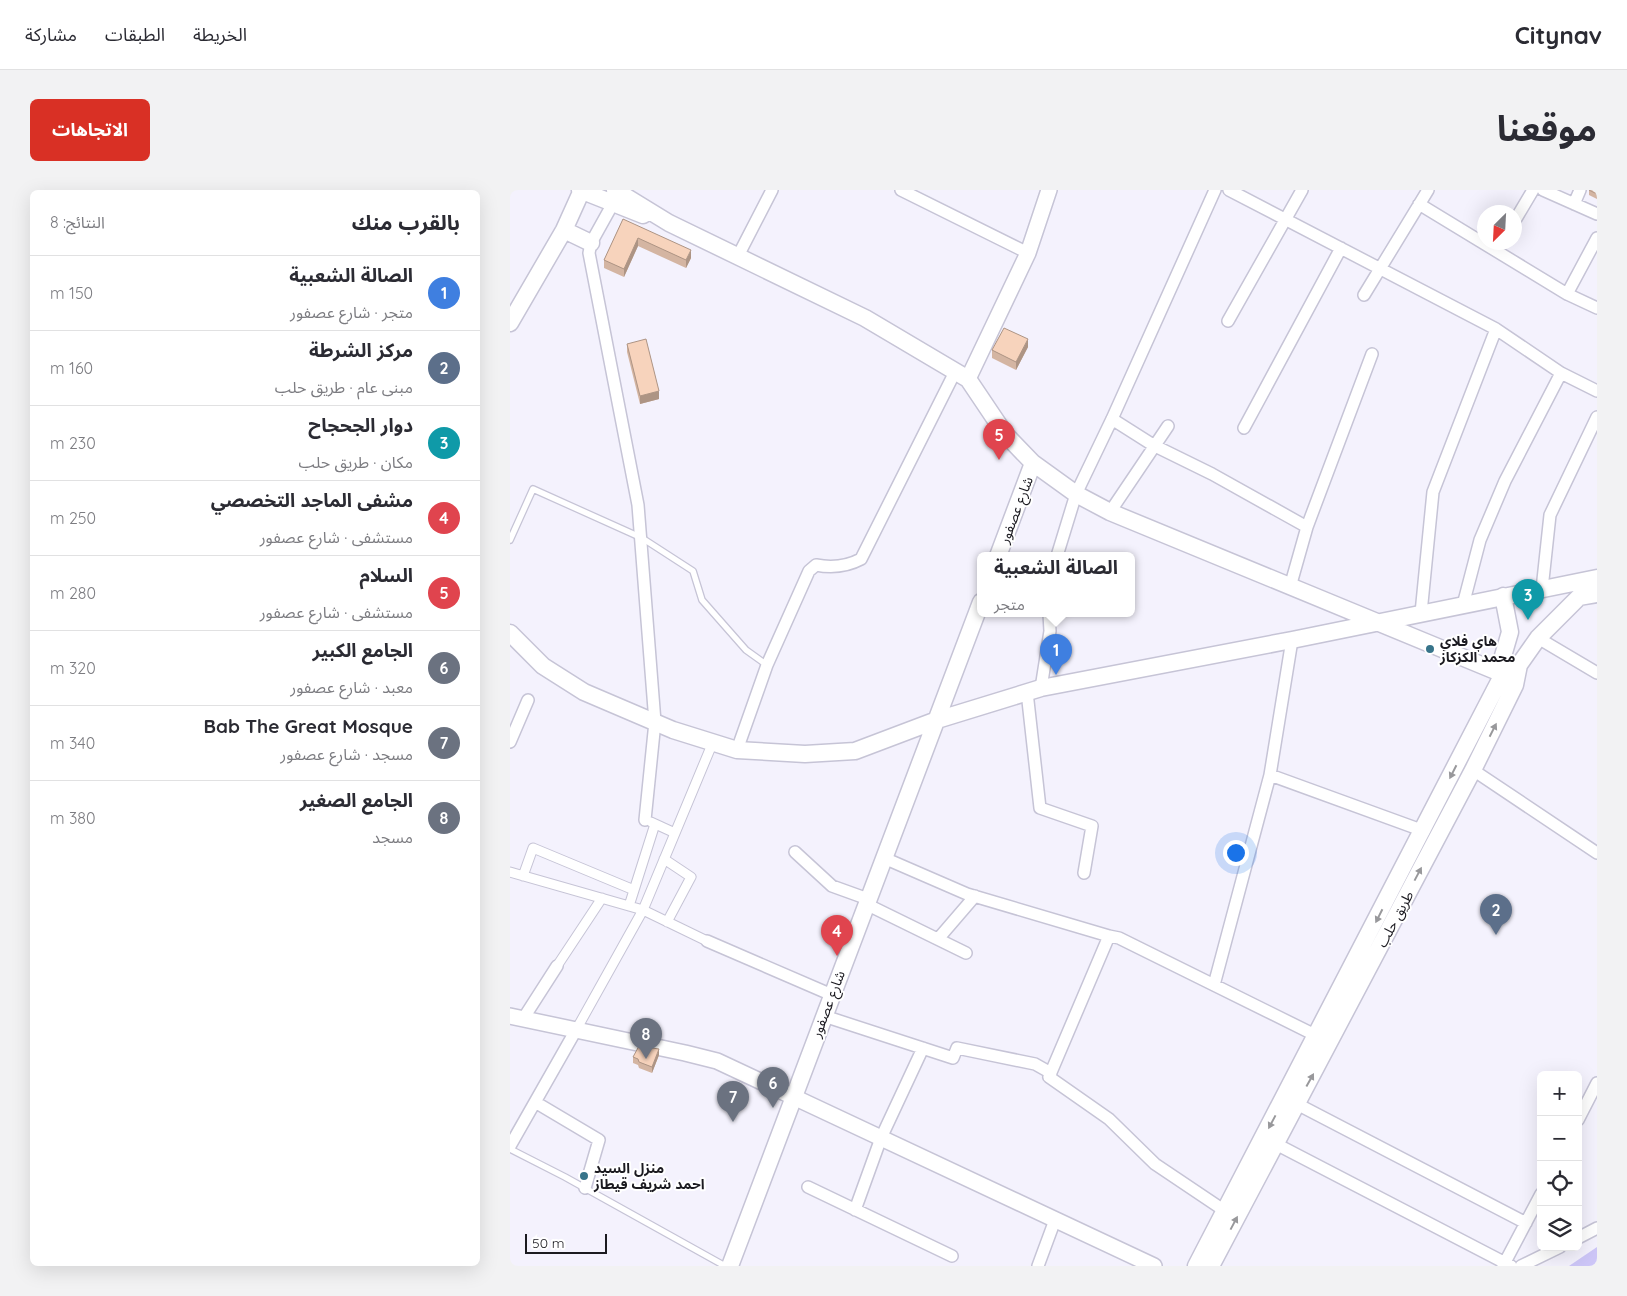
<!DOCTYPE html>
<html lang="ar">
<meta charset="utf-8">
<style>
:root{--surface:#fff;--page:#f2f2f3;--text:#2b2b33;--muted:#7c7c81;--line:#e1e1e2;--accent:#d93025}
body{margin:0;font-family:Quicksand,"Noto Sans Arabic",sans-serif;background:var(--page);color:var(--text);direction:rtl}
.controls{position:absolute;right:15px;bottom:15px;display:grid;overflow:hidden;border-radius:8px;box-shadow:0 5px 20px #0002}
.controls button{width:45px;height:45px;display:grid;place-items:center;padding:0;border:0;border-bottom:1px solid var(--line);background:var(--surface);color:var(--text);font:25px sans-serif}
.compass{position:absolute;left:967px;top:15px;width:45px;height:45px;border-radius:50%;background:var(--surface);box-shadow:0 5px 20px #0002;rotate:204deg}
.scale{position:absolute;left:15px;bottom:12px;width:82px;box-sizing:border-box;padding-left:5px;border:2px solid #1b1a20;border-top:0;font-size:14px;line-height:18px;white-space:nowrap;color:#1b1a20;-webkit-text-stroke:4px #fff;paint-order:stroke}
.you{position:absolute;left:725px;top:662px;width:18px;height:18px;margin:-12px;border:4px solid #fff;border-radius:50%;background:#1a73e8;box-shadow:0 0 0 8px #1a73e833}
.badge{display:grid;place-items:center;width:32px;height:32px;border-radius:50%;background:var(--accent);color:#fff;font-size:16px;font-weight:700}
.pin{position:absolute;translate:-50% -41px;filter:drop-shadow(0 1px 2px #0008)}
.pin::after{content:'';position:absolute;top:26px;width:18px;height:15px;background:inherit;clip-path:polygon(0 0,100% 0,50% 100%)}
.popup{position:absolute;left:467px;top:362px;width:158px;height:65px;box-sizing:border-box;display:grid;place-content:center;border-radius:8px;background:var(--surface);filter:drop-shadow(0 1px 4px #0005);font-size:16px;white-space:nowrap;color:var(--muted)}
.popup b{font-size:19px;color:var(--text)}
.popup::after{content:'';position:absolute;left:50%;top:100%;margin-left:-10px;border:10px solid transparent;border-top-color:var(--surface)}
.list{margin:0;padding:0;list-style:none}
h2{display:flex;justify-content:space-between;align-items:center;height:65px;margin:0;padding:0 20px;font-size:21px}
h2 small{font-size:16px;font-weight:400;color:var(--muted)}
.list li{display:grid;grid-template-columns:32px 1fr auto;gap:15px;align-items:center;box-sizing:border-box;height:75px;padding:0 20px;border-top:1px solid var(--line)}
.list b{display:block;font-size:19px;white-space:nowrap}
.list p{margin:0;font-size:16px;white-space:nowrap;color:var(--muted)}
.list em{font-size:16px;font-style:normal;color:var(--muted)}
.icon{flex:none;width:28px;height:28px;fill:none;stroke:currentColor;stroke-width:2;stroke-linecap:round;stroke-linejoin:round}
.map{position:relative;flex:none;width:1087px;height:1076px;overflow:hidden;direction:ltr;border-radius:8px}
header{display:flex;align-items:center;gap:30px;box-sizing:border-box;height:70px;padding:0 25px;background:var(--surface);border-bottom:1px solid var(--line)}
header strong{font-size:24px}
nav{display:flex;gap:28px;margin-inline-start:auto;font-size:18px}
.intro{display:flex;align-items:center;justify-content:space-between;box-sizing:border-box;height:120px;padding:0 30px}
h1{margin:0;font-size:35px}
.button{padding:12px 22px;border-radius:8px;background:var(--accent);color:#fff;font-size:18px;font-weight:700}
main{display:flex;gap:30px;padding:0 30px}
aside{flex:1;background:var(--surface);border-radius:8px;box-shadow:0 5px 20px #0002}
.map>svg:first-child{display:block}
.green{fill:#cdc6f7}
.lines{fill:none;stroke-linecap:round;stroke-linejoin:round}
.service-casing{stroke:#c6c4d6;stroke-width:8}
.pedestrian-casing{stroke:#c6c4d6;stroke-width:11}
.minor-casing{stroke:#c6c4d6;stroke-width:14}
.tertiary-casing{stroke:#c6c4d6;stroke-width:18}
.secondary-casing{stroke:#c6c4d6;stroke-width:19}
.service{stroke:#fff;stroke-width:5.5}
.pedestrian{stroke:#fff;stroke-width:9}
.minor{stroke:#fff;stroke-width:11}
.tertiary{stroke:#fff;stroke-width:15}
.secondary{stroke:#fff;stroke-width:16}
.wall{fill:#d4b5a2}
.shaded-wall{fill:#ad9484}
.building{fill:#f7d3bc;stroke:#ad9484}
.oneway{fill:#98989b}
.poi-dot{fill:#37748a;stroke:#fff;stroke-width:2}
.labels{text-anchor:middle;stroke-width:4;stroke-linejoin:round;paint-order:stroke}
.street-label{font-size:14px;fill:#1b1a20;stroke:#fff}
.poi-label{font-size:14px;font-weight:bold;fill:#1b1a20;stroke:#fff;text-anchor:start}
</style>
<header>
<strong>Citynav</strong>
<nav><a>الخريطة</a><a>الطبقات</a><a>مشاركة</a></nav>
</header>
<div class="intro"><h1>موقعنا</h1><a class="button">الاتجاهات</a></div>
<main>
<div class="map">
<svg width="1087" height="1076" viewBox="0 0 1087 1076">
<rect width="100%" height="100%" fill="#f4f2fd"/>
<path class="green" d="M1087,1057V1076H1059Z"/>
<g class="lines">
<defs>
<path id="service" d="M0,350L23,299L132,348L183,381L192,410L236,460L257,475
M0,959L55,987L215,1076"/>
<path id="pedestrian" d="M141,632L165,643
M154,669L181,687L157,732
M0,682L133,720L197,751
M13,686L23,658L124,700
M119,716L145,634
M47,776L92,708
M66,840L133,720L203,552"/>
<path id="minor" d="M391,0L518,63
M719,0L986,139L1051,183L1087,201
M1033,0L1087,24
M106,8L81,53L79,63L128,315L145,532L135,630
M909,14L1057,104L1087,118
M1064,14L1070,0
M1004,32L1023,0
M228,66L262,0
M1057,104L1087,48
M854,105L918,0
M718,131L792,0
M602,229L643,255L702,284L797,337
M734,238L831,58
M600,322L658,236
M547,366L566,304L602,229L705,0
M780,397L797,337L862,164
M1032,399L1040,325L1087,227
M953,415L970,350L995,291L1051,183
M911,423L923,302L986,139
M1028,448L1087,483
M782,450L760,585L704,795L807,846
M531,498L540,441L539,424
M517,502L530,618L582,636L574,683
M0,552L18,510
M227,560L257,475L299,381L306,375C322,378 336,377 351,369L445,182
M963,580L1087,663
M760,585L914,641
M285,662L322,696L358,709
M374,668L457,704L599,746
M356,714L456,763
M428,749L465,706
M197,751L322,805
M704,795L609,748L599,746L539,887L599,929L645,974L715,1021
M314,826L443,868L447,858L525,874L541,883
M13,829L47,776
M25,912L89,950L75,998
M787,914L1016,1033
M1068,930L1087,893
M766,954L1001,1076
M0,956L66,840
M298,997L442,1066
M345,1020L371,948L413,858
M1068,1048L1087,1038
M528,1076L545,1030
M993,1076L1031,1004
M1011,1076L1050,1057"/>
<path id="tertiary" d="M458,189L518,63L539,0
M0,826L175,863L207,871L644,1076"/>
<path id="secondary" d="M70,0L133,25
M105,0L159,33L355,128L458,189L495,244L523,273L566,304L600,322L993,484
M54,40L81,53
M0,133L54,40L72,0
M488,366L523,273
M0,443L33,476L74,502L163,540L227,560L295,564L345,561L427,530L531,498L782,450L1087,388
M220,1076L471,412
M686,1076L993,484V466L1000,442L993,406
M701,1076L963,580L1005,495L1009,475L1028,448L1069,407L1087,404"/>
</defs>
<use href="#service" class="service-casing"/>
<use href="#pedestrian" class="pedestrian-casing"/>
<use href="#minor" class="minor-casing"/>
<use href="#tertiary" class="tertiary-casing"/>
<use href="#secondary" class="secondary-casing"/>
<use href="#service" class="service"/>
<use href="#pedestrian" class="pedestrian"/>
<use href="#minor" class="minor"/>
<use href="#tertiary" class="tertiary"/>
<use href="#secondary" class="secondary"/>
</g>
<path class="wall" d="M1079,0H1087V9L1079,5Z
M113,29L181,68L176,78L128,56L114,87L94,78V70Z
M117,154L149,209L130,214L117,162Z
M518,157L506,180L482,168V160Z
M149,865L142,883L129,878L128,875L123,873V867Z"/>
<path class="shaded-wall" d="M128,48V56L114,87V79Z
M181,60V68L176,78V70Z
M518,149V157L506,180V172Z
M149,201V209L130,214V206Z
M149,859V865L142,883V877Z"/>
<path class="building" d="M1079,0H1087V4Z
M113,29L181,60L176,70L128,48L114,79L94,70Z
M494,138L518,149L506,172L482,160Z
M136,149L149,201L130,206L117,154Z
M129,856L149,859L142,877L129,872L128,869L123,867Z"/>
<defs><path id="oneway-solid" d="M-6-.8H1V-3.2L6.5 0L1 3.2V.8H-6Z" transform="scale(1.25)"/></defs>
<g class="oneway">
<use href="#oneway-solid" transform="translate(983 540) rotate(-63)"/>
<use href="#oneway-solid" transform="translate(943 582) rotate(117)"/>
<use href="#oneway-solid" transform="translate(908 684) rotate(-62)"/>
<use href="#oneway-solid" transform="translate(869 726) rotate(117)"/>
<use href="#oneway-solid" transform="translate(800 890) rotate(-61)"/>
<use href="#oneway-solid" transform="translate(762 932) rotate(118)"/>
<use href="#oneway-solid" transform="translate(724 1033) rotate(-62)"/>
</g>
<g class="poi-dot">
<circle cx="920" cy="459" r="5"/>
<circle cx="74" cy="986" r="5"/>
</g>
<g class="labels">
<g class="street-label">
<text transform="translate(506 320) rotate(-69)" y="5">شارع عصفور</text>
<text transform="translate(885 729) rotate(-62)" y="5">طريق حلب</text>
<text transform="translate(318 814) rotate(-69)" y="5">شارع عصفور</text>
</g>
<g class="poi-label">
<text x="930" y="456">هاي فلاي<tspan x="930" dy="16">محمد الكزكاز</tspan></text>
<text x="84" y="983">منزل السيد<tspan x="84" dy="16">احمد شريف قيطاز</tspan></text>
</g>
</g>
</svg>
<div class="controls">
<button>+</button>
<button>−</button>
<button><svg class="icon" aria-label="locate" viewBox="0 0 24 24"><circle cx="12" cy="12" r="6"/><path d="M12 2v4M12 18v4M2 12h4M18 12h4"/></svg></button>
<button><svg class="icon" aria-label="layers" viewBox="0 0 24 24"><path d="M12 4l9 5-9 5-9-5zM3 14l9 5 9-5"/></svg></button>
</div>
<svg class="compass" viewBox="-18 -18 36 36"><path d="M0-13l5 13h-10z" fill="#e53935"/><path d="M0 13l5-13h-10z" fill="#7c7c81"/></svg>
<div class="scale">50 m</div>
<div class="you"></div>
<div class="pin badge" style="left:546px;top:485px;background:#3f7fe0">1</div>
<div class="popup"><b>الصالة الشعبية</b>متجر</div>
<div class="pin badge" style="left:986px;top:745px;background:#5c6f8a">2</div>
<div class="pin badge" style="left:1018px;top:430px;background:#0f9aa8">3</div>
<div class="pin badge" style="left:327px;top:766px;background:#e0444e">4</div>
<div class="pin badge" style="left:489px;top:270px;background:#e0444e">5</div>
<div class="pin badge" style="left:263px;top:918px;background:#6b7280">6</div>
<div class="pin badge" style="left:223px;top:932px;background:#6b7280">7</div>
<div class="pin badge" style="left:136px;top:869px;background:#6b7280">8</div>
</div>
<aside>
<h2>بالقرب منك<small>النتائج: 8</small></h2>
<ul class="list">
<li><span class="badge" style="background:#3f7fe0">1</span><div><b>الصالة الشعبية</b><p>متجر · شارع عصفور</p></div><em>150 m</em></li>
<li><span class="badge" style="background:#5c6f8a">2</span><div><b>مركز الشرطة</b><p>مبنى عام · طريق حلب</p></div><em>160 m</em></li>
<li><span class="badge" style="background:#0f9aa8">3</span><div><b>دوار الجحجاح</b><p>مكان · طريق حلب</p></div><em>230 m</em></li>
<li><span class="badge" style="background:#e0444e">4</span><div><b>مشفى الماجد التخصصي</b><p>مستشفى · شارع عصفور</p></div><em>250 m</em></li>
<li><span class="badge" style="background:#e0444e">5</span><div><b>السلام</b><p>مستشفى · شارع عصفور</p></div><em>280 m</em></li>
<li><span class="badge" style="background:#6b7280">6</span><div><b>الجامع الكبير</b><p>معبد · شارع عصفور</p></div><em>320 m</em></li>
<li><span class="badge" style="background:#6b7280">7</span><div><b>Bab The Great Mosque</b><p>مسجد · شارع عصفور</p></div><em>340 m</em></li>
<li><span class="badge" style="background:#6b7280">8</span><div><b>الجامع الصغير</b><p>مسجد</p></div><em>380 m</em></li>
</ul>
</aside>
</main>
